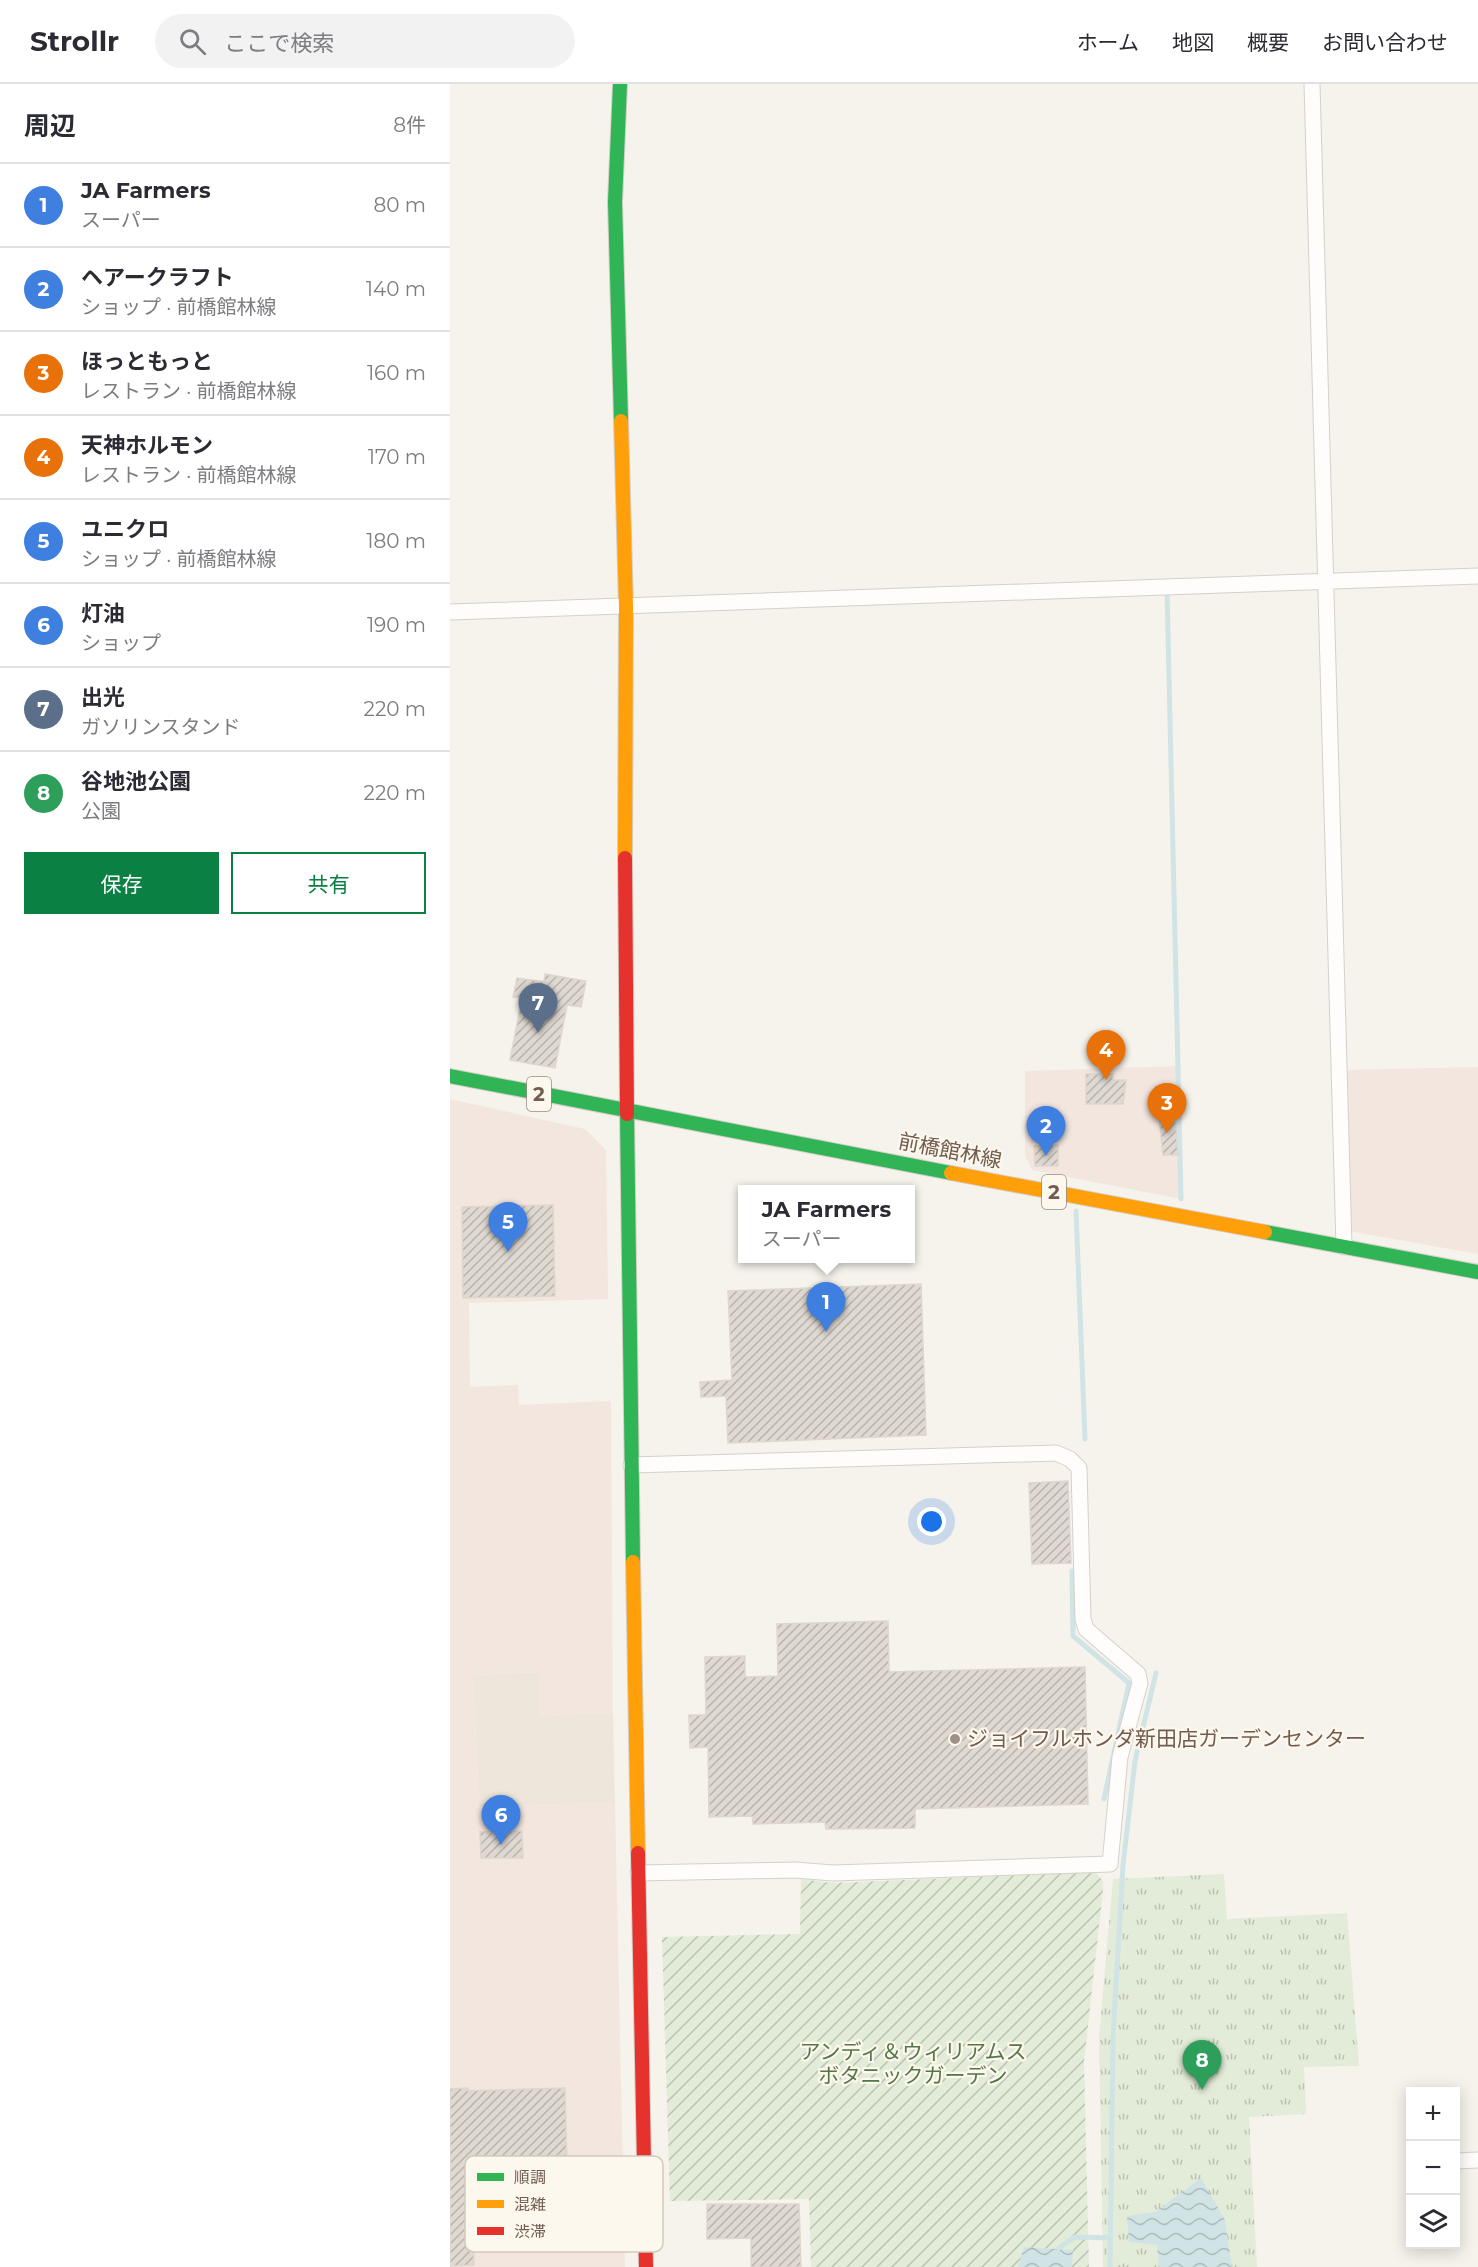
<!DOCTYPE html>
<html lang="ja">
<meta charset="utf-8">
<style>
:root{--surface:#fff;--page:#f2f2f3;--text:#2b2b33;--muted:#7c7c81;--line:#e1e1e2;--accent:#0b8043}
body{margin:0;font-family:Montserrat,"Noto Sans JP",sans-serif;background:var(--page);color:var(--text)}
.controls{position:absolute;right:18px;bottom:18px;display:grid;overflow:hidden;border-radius:0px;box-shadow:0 3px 15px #0003}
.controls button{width:54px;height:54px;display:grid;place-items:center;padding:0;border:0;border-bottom:2px solid var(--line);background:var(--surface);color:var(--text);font:30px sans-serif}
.you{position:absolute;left:482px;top:1438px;width:21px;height:21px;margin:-15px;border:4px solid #fff;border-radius:50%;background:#1a73e8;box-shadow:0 0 0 9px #1a73e833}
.badge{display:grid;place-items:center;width:39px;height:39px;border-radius:50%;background:var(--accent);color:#fff;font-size:20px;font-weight:700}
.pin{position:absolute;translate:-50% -50px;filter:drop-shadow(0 2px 3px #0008)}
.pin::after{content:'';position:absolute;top:32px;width:21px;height:18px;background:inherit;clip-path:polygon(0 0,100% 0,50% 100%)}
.popup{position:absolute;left:288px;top:1101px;width:177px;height:78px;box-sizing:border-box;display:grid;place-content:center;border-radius:0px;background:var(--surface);filter:drop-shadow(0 2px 4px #0005);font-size:20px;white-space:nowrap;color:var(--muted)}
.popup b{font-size:22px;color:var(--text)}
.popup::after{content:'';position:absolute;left:50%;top:100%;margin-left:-12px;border:12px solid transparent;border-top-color:var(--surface)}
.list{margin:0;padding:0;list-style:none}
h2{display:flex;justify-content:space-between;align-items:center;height:78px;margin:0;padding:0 24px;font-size:26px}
h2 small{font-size:20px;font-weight:400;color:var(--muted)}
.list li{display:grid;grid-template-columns:39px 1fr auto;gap:18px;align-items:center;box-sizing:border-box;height:84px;padding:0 24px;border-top:2px solid var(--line)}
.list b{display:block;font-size:22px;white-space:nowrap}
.list p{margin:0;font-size:20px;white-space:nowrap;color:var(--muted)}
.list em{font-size:20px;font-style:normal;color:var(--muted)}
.actions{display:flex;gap:12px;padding:18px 24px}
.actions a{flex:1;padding:14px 0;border:2px solid var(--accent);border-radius:0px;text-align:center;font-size:21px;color:var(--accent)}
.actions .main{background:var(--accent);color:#fff}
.icon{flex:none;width:33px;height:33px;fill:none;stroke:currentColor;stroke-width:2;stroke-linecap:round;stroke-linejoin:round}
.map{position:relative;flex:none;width:1028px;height:2183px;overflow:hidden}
header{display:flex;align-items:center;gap:36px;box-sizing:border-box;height:84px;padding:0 30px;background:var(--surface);border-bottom:2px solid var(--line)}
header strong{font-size:28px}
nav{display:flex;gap:33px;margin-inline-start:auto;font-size:21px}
.search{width:420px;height:54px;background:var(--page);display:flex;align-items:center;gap:15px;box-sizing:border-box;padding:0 21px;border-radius:33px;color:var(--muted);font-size:22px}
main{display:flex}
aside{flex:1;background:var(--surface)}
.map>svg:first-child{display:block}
.residential{fill:#eee6db}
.commercial{fill:#f3e6de}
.grass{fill:url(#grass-tufts)}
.garden{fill:url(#garden-furrows)}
.water{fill:url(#water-waves)}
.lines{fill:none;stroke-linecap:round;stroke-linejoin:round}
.stream{stroke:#d0e3e5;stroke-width:5}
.building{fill:url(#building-hatch);stroke:#ded6cf;stroke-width:1.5}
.street-casing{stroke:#d5d0ca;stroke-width:17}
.fast-casing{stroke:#d5cfc8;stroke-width:16}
.slow-casing{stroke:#d5cfc8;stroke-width:16}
.jam-casing{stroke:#d5cfc8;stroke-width:16}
.street{stroke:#fefdfc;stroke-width:15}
.fast{stroke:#30b455;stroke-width:14}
.slow{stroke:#ff9f0a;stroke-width:14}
.jam{stroke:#e5322d;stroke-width:14}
.poi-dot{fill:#a09186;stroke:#fdf8ee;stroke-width:2}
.labels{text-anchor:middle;stroke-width:4.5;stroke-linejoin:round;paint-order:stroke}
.shield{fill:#fdf8ee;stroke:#9c8b7f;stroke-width:1.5}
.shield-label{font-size:20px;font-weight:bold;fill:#725c4f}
.street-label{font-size:21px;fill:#725c4f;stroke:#fdf8ee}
.poi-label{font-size:21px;fill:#725c4f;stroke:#fdf8ee;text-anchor:start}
.park-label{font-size:21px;fill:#557748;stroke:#fdf8ee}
.key{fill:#fdf8ee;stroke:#d3c9be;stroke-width:1.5}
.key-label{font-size:16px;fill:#725c4f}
</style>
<header>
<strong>Strollr</strong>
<div class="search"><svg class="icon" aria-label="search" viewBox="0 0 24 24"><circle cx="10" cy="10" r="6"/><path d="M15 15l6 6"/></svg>ここで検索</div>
<nav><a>ホーム</a><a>地図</a><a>概要</a><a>お問い合わせ</a></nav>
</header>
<main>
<aside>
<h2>周辺<small>8件</small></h2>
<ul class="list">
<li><span class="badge" style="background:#3f7fe0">1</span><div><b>JA Farmers</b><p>スーパー</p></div><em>80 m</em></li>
<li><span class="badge" style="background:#3f7fe0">2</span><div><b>ヘアークラフト</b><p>ショップ · 前橋館林線</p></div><em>140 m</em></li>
<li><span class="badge" style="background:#e8710a">3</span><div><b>ほっともっと</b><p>レストラン · 前橋館林線</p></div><em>160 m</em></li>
<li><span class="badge" style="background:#e8710a">4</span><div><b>天神ホルモン</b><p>レストラン · 前橋館林線</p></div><em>170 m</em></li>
<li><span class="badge" style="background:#3f7fe0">5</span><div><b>ユニクロ</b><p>ショップ · 前橋館林線</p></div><em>180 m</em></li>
<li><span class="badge" style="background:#3f7fe0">6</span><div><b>灯油</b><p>ショップ</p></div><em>190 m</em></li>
<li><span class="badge" style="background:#5c6f8a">7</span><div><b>出光</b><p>ガソリンスタンド</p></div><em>220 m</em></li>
<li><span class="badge" style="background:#2e9e5b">8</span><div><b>谷地池公園</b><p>公園</p></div><em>220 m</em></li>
</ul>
<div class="actions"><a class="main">保存</a><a>共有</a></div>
</aside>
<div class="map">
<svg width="1028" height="2183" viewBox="0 0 1028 2183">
<defs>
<pattern id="grass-tufts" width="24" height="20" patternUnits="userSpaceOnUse" patternTransform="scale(1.5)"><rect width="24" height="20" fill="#e3ecd8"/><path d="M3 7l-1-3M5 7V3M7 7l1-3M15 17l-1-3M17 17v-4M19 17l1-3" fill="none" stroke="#bcc2b2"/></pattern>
<pattern id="garden-furrows" width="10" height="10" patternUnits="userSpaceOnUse" patternTransform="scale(1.5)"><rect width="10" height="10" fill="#e3ecd8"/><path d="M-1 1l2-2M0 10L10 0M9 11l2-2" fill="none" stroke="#bcc2b2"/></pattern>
<pattern id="water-waves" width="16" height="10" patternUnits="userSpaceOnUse" patternTransform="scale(1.5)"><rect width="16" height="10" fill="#d0e3e5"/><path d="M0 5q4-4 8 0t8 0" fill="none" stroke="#adbbbc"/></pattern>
<pattern id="building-hatch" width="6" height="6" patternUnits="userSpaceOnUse" patternTransform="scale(1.5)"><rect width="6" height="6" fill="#dfd9d2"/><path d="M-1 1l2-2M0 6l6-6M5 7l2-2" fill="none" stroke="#b9b3ad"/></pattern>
</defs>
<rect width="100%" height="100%" fill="#f6f3ec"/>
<path class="residential" d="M89,1588V1631L163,1629L165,1719L29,1722L23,1591Z"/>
<path class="commercial" d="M728,982L731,1115L582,1086L575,1072V987Z
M1028,983V1170L899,1147L895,986Z
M0,1015L135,1045L156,1066L158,1215L19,1219L20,1303L68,1301L69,1321L159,1317L161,1319L163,1629L89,1631V1588L23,1591L29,1722L165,1719L175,2183H0Z"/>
<path class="grass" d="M774,1790L777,1835L897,1829L909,1982L854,1983L856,2030L799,2033L807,2183H653L649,1953L663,1795Z"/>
<path class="garden" d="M645,1788L653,1797V1806L634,1978L639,2183H361L359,2115L220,2117L212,1853L350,1850L351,1795L383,1799Z"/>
<path class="water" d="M751,2094L775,2136L782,2183H709L707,2161L679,2158L677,2132L705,2128Z
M574,2163L623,2166L622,2183H568Z"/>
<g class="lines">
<path class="stream" d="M717,505L731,1115
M626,1127L635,1355
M622,1487L623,1552L679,1599L654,1715
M609,2164L625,2153L660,2154
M660,2183L663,1953L673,1781L685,1677L706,1589"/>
</g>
<path class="building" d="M95,890L136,897L131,923L117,921L105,984L60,976L72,914L63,913L67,894L94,898Z
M636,990H663V996H676L673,1020H636Z
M725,1030L728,1071H713L709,1031Z
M608,1061V1082H585L584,1062Z
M103,1121L105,1212L13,1214L12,1123Z
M471,1200L476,1351L278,1359L276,1312L251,1313L250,1298L282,1296L278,1207Z
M618,1397L621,1479L582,1480L579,1399Z
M438,1537L439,1588L635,1583L638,1720L465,1725V1744L376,1745L375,1738L303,1740L302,1732L259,1733L258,1663L240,1664L239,1631H256L255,1573L295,1572V1593L328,1592L327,1540Z
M72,1747L73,1774H31L30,1748Z
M18,2004V2007L115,2004L117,2086L21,2088L24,2181L0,2182V2005Z
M257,2120H349L351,2183H301V2154L257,2155Z"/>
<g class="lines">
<defs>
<path id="street" d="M862,0L894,1163
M0,528L1028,492
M181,1381L606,1369L620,1375L629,1384L633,1535L636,1545L688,1590L690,1599L670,1673L660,1780L383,1789L345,1786L188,1789
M1006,2077L1028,2076"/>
<path id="fast" d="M170,0L165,118L171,337
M0,992L501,1089
M177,1030L183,1478
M815,1148L1028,1188"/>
<path id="slow" d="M171,337L176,523L175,774
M501,1089L815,1148
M183,1478L188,1769"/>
<path id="jam" d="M175,774L177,1030
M188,1769L196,2183"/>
</defs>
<use href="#street" class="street-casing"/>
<use href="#fast" class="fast-casing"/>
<use href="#slow" class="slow-casing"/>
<use href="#jam" class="jam-casing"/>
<use href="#street" class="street"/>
<use href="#fast" class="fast"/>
<use href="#slow" class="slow"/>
<use href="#jam" class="jam"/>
</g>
<circle class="poi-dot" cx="505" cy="1655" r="6"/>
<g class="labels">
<g class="shield">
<rect x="77" y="993" width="24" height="34" rx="4.5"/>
<rect x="592" y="1091" width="24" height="34" rx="4.5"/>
</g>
<g class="shield-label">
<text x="89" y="1017">2</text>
<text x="604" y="1115">2</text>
</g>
<g class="street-label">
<text transform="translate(500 1067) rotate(11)" y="7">前橋館林線</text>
</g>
<g class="poi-label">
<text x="517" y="1662">ジョイフルホンダ新田店ガーデンセンター</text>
</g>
<g class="park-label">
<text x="463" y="1975">アンディ＆ウィリアムス<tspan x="463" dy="24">ボタニックガーデン</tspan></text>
</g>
</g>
<rect x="15" y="2072" width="198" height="96" rx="9" class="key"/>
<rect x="27" y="2089" width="27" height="8" fill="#30b455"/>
<rect x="27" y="2116" width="27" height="8" fill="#ff9f0a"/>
<rect x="27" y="2143" width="27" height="8" fill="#e5322d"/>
<g class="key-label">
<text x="64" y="2099">順調</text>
<text x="64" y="2126">混雑</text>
<text x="64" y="2153">渋滞</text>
</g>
</svg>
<div class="controls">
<button>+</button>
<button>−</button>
<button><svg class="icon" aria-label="layers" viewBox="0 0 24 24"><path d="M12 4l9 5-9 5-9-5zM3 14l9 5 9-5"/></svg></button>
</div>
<div class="you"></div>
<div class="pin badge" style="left:376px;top:1248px;background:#3f7fe0">1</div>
<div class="popup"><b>JA Farmers</b>スーパー</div>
<div class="pin badge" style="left:596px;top:1072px;background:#3f7fe0">2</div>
<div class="pin badge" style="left:717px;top:1049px;background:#e8710a">3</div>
<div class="pin badge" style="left:656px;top:996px;background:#e8710a">4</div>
<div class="pin badge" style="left:58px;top:1168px;background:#3f7fe0">5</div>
<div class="pin badge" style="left:51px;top:1761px;background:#3f7fe0">6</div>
<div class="pin badge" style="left:88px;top:949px;background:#5c6f8a">7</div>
<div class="pin badge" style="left:752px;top:2006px;background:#2e9e5b">8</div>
</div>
</main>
